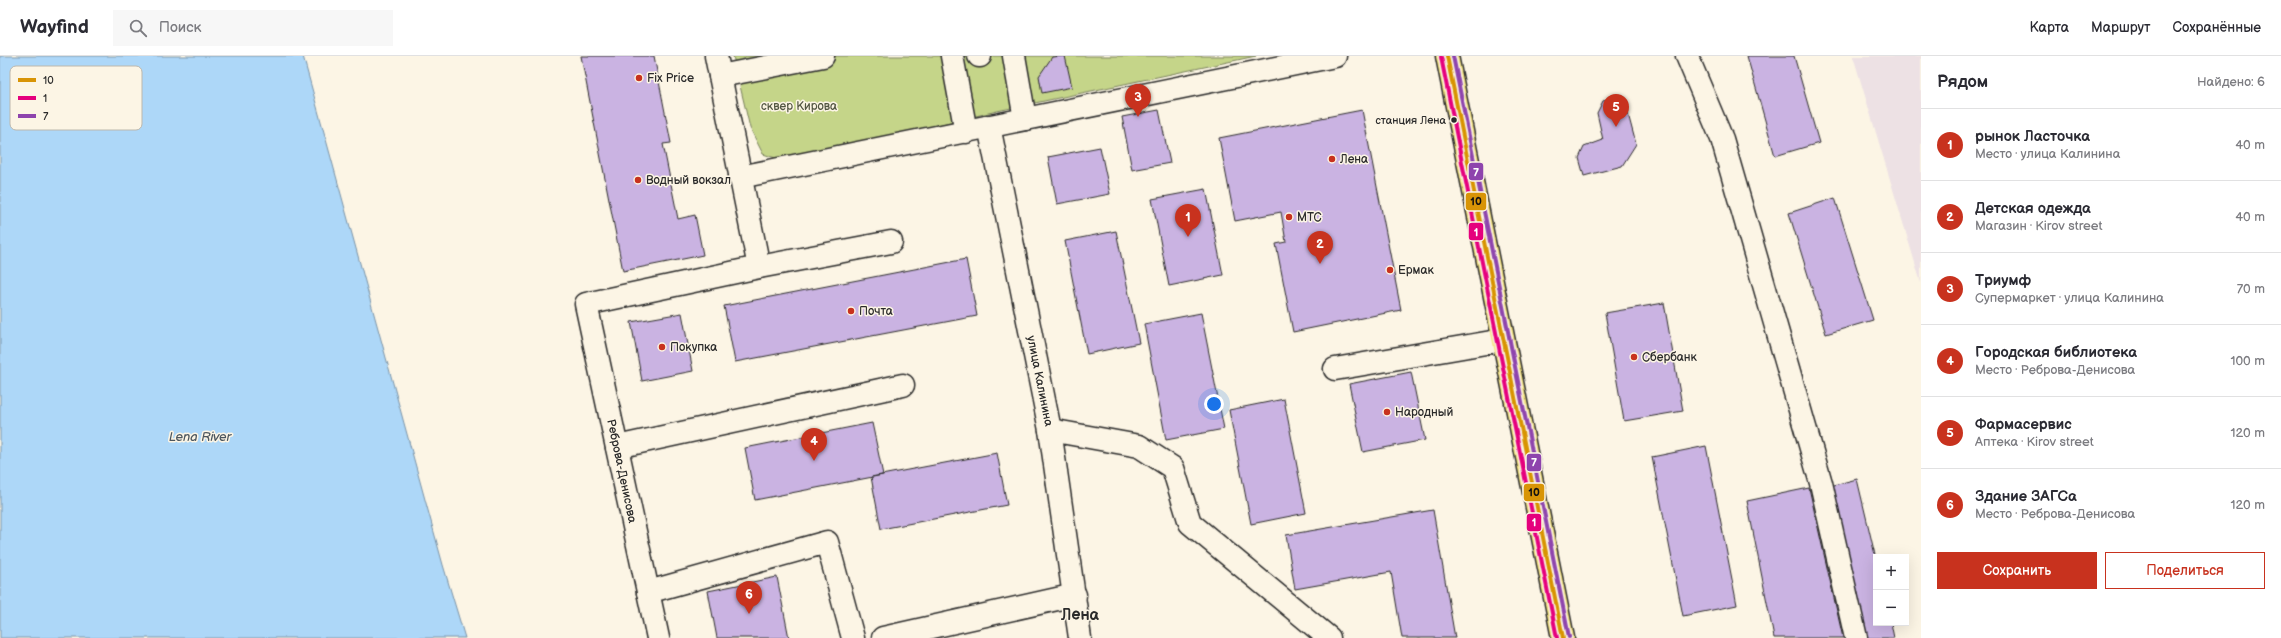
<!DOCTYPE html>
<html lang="ru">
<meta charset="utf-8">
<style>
:root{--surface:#fff;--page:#f7f7f7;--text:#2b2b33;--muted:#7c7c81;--line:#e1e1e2;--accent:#c8321e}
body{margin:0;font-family:"Balsamiq Sans",sans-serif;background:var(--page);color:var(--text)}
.controls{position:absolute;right:12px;bottom:12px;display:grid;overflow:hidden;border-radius:0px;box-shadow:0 4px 16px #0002}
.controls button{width:36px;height:36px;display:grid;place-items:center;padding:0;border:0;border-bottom:1px solid var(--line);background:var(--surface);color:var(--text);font:20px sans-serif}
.you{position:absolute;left:1214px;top:348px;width:14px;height:14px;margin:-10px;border:3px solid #fff;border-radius:50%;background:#1a73e8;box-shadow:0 0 0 6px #1a73e833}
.badge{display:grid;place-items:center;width:26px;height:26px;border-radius:50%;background:var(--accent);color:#fff;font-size:13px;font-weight:700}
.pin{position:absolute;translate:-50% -33px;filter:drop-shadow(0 1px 2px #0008)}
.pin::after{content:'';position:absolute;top:21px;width:14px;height:12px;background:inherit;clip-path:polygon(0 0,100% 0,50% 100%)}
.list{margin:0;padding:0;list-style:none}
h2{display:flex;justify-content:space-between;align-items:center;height:52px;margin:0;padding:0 16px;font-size:17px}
h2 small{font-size:13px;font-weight:400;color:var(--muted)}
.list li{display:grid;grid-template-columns:26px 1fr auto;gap:12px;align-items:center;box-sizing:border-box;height:72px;padding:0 16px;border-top:1px solid var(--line)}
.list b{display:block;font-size:15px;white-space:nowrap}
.list p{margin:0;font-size:13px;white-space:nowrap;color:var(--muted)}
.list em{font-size:13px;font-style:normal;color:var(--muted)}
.actions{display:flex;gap:8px;padding:12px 16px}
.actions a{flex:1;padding:9px 0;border:1px solid var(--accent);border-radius:0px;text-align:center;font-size:14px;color:var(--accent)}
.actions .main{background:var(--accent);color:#fff}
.icon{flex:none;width:22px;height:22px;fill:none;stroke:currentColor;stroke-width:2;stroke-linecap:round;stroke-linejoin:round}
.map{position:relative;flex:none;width:1921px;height:582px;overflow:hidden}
header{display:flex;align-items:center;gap:24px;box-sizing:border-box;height:56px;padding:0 20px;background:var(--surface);border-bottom:1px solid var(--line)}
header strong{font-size:19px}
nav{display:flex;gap:22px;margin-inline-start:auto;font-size:14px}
.search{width:280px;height:36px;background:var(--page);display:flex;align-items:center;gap:10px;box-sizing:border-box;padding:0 14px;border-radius:0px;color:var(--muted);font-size:15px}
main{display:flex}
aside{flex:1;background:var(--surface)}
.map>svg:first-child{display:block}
.built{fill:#ede1e4}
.green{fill:#c5d589;stroke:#78805a}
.water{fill:#add7f8;stroke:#7992a6}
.building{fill:#cab3e2;stroke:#2b2b2b}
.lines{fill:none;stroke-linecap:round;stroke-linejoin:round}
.minor-casing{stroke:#2b2b2b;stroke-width:25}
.major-casing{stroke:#2b2b2b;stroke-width:25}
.minor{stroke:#fcf5e5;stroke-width:22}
.major{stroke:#f4e382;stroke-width:22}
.bus-1-casing{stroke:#fcf5e5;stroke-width:7}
.bus-2-casing{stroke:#fcf5e5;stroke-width:7}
.bus-3-casing{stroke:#fcf5e5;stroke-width:7}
.bus-1{stroke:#d89406;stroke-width:4}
.bus-2{stroke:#e5007d;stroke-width:4}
.bus-3{stroke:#8e44ad;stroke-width:4}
.poi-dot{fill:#c8321e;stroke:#fcf5e5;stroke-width:1.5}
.bus-dot{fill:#2b2b2b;stroke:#fcf5e5;stroke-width:1.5}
.labels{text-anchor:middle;stroke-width:3;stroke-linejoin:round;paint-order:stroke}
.bus-label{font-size:11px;fill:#2b2b2b;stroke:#fcf5e5;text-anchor:end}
.poi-label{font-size:12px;fill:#2b2b2b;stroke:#fcf5e5;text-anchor:start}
.park-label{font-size:12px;fill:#525642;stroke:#fcf5e5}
.street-label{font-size:12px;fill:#2b2b2b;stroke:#fcf5e5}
.water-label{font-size:13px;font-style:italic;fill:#4c565e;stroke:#fcf5e5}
.district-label{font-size:16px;font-weight:bold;fill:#2b2b2b;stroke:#fcf5e5}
.key{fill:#fcf5e5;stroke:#bdb8ad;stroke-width:1}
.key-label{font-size:11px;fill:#2b2b2b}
.line-badge{stroke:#fcf5e5;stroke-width:1.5}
.badge-label{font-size:11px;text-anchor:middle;font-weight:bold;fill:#fff}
.pale-badge-label{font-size:11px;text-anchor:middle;font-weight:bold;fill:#111}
</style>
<header>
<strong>Wayfind</strong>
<div class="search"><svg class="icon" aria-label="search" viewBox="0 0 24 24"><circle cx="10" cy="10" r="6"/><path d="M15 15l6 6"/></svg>Поиск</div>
<nav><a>Карта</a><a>Маршрут</a><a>Сохранённые</a></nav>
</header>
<main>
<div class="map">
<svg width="1921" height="582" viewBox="0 0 1921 582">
<rect width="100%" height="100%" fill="#fcf5e5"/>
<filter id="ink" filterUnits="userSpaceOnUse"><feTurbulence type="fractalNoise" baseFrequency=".025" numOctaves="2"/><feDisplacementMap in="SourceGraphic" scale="8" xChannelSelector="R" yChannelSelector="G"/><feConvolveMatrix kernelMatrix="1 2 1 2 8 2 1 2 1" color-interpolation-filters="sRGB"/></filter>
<g filter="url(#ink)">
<path class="built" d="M1853,0H1921V227Z"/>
<path class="green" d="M733,0H1256L997,55L785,105L763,98L750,72Z"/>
<path class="water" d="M0,0H303L443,509L465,582H0Z"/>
<path class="building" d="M581,0H654L671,87L663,88L678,163L695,159L703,199L623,215Z
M1065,0L1072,31L1042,37L1039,20L1052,1Z
M1747,0H1794L1819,87L1775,100Z
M1623,39L1636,88L1622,110L1584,120L1579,102L1584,91L1603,84L1597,57L1603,45Z
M1159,54L1170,107L1132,114L1122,61Z
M1362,54L1401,254L1293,276L1276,188L1286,186L1281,156L1235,165L1219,82Z
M1100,91L1110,138L1057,148L1048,101Z
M1206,133L1223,219L1169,230L1152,143Z
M1835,142L1873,264L1826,278L1789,157Z
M1116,175L1139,287L1087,298L1065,185Z
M966,203L977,260L735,306L724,250Z
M1664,247L1683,355L1624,365L1605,257Z
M682,257L693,315L642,325L631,266Z
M1201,257L1224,373L1166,384L1144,268Z
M1411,316L1425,384L1363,396L1349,328Z
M1284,343L1306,457L1251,468L1229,354Z
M872,367L883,419L755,444L745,392Z
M1706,390L1737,549L1683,560L1652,401Z
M997,397L1007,449L881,473L871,421Z
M1857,423L1876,503V567H1891L1894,582H1866L1830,430Z
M1809,432L1843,582H1774L1747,445Z
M1433,454L1455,582H1402L1391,516L1295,533L1286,479Z
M777,521L789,582H717L708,535Z"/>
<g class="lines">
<defs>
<g id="minor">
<path d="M952,0L966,76"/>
<path d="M979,0H980"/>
<path d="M1014,0L1025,63"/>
<path d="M1687,0L1722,83L1821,427L1856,582"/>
<path d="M720,20L823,0"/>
<path id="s1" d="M989,70L1050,374L1080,582"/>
<path d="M740,121L1335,0"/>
<path d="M759,211L891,186"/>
<path d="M1335,313L1503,284"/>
<path d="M1050,374L1139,390L1173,412L1190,467L1329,582"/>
<path d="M617,391L903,329"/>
<path d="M648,536L827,486L853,582"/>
<path d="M658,582L586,248L759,211L716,0"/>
<path d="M883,582L1075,539"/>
</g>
<path id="major" d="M1447,0L1563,582"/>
</defs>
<use href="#minor" class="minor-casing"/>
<use href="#major" class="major-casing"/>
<use href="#minor" class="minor"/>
<use href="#major" class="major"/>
<defs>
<path id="bus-1" d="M1447,0L1563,582"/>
<path id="bus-2" d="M1441,1L1557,582"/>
<path id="bus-3" d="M1453,0L1569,581"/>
</defs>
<use href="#bus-1" class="bus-1-casing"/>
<use href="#bus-2" class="bus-2-casing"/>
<use href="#bus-3" class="bus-3-casing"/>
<use href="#bus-1" class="bus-1"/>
<use href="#bus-2" class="bus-2"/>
<use href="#bus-3" class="bus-3"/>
</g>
</g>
<g class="poi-dot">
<circle cx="639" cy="22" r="4"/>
<circle cx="1332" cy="103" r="4"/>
<circle cx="638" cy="124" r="4"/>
<circle cx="1289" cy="161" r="4"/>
<circle cx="1390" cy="214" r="4"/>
<circle cx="851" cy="255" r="4"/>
<circle cx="662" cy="291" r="4"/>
<circle cx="1634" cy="301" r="4"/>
<circle cx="1387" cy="356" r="4"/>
</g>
<circle class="bus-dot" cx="1454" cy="64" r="3.5"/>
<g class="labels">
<g class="bus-label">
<text x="1446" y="68">станция Лена</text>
</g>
<g class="poi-label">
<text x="647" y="26">Fix Price</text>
<text x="1340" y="107">Лена</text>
<text x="646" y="128">Водный вокзал</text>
<text x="1297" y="165">МТС</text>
<text x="1398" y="218">Ермак</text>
<text x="859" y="259">Почта</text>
<text x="670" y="295">Покупка</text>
<text x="1642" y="305">Сбербанк</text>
<text x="1395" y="360">Народный</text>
</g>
<g class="park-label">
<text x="799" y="54">сквер Кирова</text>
</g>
<g class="street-label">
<text dy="4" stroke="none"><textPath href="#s1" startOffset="260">улица Калинина</textPath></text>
<text transform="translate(622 415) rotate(78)" y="4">Реброва-Денисова</text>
</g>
<g class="water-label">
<text x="200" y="385">Lena River</text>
</g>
<g class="district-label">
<text x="1080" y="564">Лена</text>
</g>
</g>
<rect x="10" y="10" width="132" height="64" rx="6" class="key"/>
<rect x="18" y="22" width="18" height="4" fill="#d89406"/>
<rect x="18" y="40" width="18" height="4" fill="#e5007d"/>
<rect x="18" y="58" width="18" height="4" fill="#8e44ad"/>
<g class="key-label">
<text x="43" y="28">10</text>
<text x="43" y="46">1</text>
<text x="43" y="64">7</text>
</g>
<g class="line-badge">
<rect x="1468" y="106" width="16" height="19" rx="4" fill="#8e44ad"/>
<rect x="1465" y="136" width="22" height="19" rx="4" fill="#d89406"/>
<rect x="1468" y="166" width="16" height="19" rx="4" fill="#e5007d"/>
<rect x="1526" y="397" width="16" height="19" rx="4" fill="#8e44ad"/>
<rect x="1523" y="427" width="22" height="19" rx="4" fill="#d89406"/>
<rect x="1526" y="457" width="16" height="19" rx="4" fill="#e5007d"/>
</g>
<g class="badge-label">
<text x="1476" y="120">7</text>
<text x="1476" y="180">1</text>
<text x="1534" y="410">7</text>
<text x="1534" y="470">1</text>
</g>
<g class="pale-badge-label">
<text x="1476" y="149">10</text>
<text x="1534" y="440">10</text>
</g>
</svg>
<div class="controls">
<button>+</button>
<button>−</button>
</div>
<div class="you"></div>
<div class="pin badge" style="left:1188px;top:181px">1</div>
<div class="pin badge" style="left:1320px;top:208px">2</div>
<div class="pin badge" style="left:1138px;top:61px">3</div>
<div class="pin badge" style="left:814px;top:405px">4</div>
<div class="pin badge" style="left:1616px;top:71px">5</div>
<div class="pin badge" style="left:749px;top:558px">6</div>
</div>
<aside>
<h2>Рядом<small>Найдено: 6</small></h2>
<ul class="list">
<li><span class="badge">1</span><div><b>рынок Ласточка</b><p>Место · улица Калинина</p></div><em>40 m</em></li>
<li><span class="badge">2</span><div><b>Детская одежда</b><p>Магазин · Kirov street</p></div><em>40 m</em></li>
<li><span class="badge">3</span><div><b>Триумф</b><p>Супермаркет · улица Калинина</p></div><em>70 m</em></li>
<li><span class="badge">4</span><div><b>Городская библиотека</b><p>Место · Реброва-Денисова</p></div><em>100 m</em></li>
<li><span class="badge">5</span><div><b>Фармасервис</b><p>Аптека · Kirov street</p></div><em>120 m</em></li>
<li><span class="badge">6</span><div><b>Здание ЗАГСа</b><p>Место · Реброва-Денисова</p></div><em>120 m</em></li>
</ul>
<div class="actions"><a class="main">Сохранить</a><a>Поделиться</a></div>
</aside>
</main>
